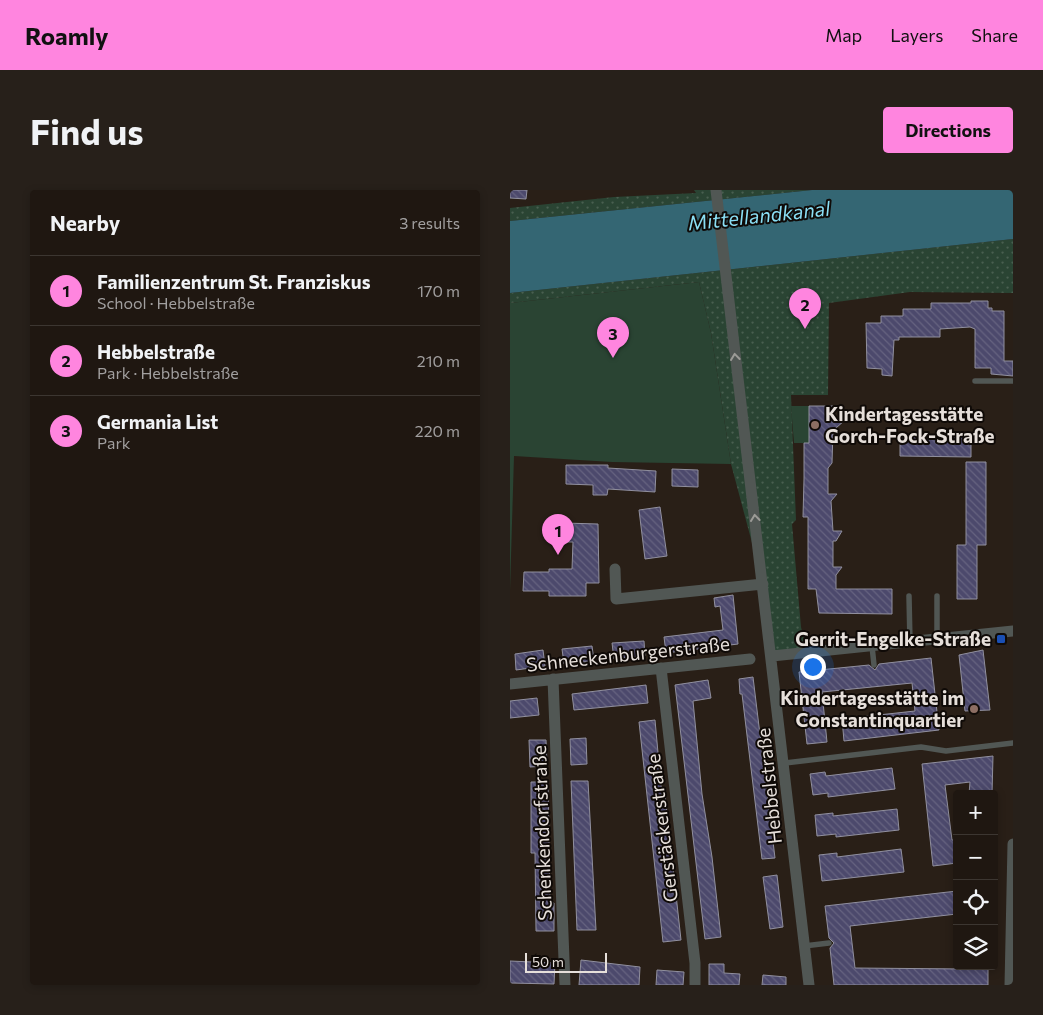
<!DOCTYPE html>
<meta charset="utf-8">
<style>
:root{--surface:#1f1711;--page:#27201a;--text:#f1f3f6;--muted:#a19f9f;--line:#3c3631;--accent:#ff85df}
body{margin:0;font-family:Commissioner,sans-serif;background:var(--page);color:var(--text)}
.controls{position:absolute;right:15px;bottom:15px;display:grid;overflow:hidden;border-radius:5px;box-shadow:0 2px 8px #0003}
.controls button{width:45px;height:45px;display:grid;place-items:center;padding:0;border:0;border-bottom:1px solid var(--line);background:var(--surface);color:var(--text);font:25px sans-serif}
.scale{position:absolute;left:15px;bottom:12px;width:82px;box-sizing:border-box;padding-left:5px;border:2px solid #e6dfda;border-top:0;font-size:14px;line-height:18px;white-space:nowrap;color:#e6dfda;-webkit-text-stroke:4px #0f0a07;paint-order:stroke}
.you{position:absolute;left:302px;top:476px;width:18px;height:18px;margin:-12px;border:4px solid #fff;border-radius:50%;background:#1a73e8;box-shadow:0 0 0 8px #1a73e833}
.badge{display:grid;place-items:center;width:32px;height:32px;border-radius:50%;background:var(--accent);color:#111;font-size:16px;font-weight:700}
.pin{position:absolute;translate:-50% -41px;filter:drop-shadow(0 1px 2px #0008)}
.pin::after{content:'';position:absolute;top:26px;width:18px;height:15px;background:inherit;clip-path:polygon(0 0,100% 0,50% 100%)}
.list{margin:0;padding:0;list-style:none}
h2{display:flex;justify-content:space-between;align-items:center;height:65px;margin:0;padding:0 20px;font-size:21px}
h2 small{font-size:16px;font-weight:400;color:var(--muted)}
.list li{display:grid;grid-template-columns:32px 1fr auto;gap:15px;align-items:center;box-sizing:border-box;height:70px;padding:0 20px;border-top:1px solid var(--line)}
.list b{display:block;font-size:19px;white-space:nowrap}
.list p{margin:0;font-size:16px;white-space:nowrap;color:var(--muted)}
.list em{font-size:16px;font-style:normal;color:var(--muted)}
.icon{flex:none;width:28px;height:28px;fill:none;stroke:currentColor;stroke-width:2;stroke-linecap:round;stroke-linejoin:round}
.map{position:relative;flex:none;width:503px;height:795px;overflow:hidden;border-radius:5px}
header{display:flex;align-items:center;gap:30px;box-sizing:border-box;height:70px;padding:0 25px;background:var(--accent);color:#111}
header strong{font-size:24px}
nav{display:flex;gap:28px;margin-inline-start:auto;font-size:18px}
.intro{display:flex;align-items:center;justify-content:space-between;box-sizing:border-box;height:120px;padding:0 30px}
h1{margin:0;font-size:35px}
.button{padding:12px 22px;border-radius:5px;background:var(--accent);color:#111;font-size:18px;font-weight:700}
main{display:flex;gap:30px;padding:0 30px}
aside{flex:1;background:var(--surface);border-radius:5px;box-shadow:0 2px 8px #0003}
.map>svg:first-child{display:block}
.green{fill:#2a4433}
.park{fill:url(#park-dots)}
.water{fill:#346673}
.building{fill:url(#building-back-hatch);stroke:#91909f}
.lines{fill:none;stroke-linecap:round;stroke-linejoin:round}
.lane{stroke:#515754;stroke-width:5.5}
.street{stroke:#515754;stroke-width:11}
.oneway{stroke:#9c9b97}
.education-dot{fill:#8d6e63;stroke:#0f0a07;stroke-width:2}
.transit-dot{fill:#1a4fb4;stroke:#0f0a07;stroke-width:2}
.labels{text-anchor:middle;stroke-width:4;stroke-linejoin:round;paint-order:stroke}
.poi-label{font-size:19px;font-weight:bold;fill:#e6dfda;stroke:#0f0a07;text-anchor:end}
.street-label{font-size:19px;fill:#e6dfda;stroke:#0f0a07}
.water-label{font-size:20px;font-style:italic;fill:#8adef4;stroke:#0f0a07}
</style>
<header>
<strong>Roamly</strong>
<nav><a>Map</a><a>Layers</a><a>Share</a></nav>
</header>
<div class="intro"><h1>Find us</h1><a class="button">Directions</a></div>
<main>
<aside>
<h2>Nearby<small>3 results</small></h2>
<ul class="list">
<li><span class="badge">1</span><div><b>Familienzentrum St. Franziskus</b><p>School · Hebbelstraße</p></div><em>170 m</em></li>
<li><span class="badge">2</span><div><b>Hebbelstraße</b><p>Park · Hebbelstraße</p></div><em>210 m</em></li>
<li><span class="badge">3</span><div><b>Germania List</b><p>Park</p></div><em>220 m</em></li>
</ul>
</aside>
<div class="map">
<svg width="503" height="795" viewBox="0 0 503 795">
<defs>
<pattern id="park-dots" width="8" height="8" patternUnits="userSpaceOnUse" patternTransform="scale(1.25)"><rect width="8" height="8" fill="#2a4433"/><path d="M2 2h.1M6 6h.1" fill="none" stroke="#495f50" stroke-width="1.8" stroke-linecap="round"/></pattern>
<pattern id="building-back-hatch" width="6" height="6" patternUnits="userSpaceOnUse" patternTransform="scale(1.25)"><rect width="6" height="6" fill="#4c496c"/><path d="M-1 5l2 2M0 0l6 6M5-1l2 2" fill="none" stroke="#666380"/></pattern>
</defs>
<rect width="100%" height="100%" fill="#291f17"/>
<path class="green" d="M189,92L201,143L221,274L102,272L4,266L0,401V113Z
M281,216H299V253H284Z"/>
<path class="park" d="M184,0H302L0,31V18L104,7L186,3Z
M503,49V103L400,102L319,113L318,205H281L286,330L282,334L291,437L297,462L262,466L253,394L221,274L201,143L189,92L0,113V103Z"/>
<path class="water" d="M302,0H503V49L0,103V31Z"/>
<path class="building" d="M0,0H17L16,9L0,8Z
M461,111H478V118H482V121H494V171H503V186L481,184V178H465V139L460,137L430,139V147H389V150H384L382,186L372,185V179L357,178L356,133H371V126H393V119H421V113H461Z
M299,216H323V230H335L326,238V240H323L322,273L318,278V304H327L321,311L323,341H332L326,351H323V377H332L326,385V399H382V424L309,423L306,399H298V327H293L294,289V253H299Z
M390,246H461V267L390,266Z
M456,272H476V355H467V409H447V355H456Z
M56,275H98V278L146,281L145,302L98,299L97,305H83V295L56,294Z
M162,279L188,280V297L162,296Z
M150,317L157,366L135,369L129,320Z
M54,333L88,334L89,393H76V406H39V401H13L14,382H39V379H62L63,352H54Z
M223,405L228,454L156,463L154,447L213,440L210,416L205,417L204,408Z
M134,451L135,466L104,469L102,453Z
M82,456L84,471L54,474L52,459Z
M33,460L35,476L6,480L5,464Z
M473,460L480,520L455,521L449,465Z
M421,468L429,540L334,551L332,529L405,521L402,493L312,502L317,552L297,554L289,482L359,475L365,480L369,474Z
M243,487L265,668L252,669L232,504H230L229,489Z
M198,490L201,508L183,511L192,604L202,667L211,747L195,749L165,495Z
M136,495L138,513L64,520L62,504Z
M27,508L29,525L0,528V511Z
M145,530L152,606L155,605L171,750L153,752L129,532Z
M76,548L77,574L61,575L60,549Z
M19,550H36L37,576L20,577Z
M483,566L482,604H459L460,592L435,595L442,650H447V673L423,676L412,574Z
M382,578L385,599L318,607V603L303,605L300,584L315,582L316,586Z
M61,591H78L86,740H67Z
M21,592H38L40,713H44V741H26L25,663H21Z
M387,619L389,640L326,647V644L307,646L305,625L323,623V626Z
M391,659L394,682L312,691L309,665L327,663V667Z
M267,685L273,737L260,739L253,687Z
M447,701V724L340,736L345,778L455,779V776H478V795H324L320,758L324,753L319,748L315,716Z
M71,770L130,777L129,795H69Z
M0,771L45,773L44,794L0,793Z
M199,774H214V783L230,784L229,795H199Z
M147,780L174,782L173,795H146Z
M253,785L276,787V795H252Z"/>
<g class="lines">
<path class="lane" d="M465,191H503
M399,406L400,453
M427,406V449
M362,456L364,475
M275,573L411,557L436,561L503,553
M294,756L319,753"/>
<path class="street" d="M206,0L299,795
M105,379L106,409L253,394
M262,466L503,441
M151,478L185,773V795
M43,489L55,795
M0,494L240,469
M500,795L503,654"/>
</g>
<defs><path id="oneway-chevron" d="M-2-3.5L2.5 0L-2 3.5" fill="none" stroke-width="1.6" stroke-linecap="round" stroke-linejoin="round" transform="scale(1.25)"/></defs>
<g class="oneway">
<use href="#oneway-chevron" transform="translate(225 167) rotate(-97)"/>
<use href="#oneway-chevron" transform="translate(245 328) rotate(-97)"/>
</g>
<g class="education-dot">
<circle cx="305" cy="235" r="5"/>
<circle cx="464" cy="519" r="5"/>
</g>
<rect class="transit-dot" x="486" y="444" width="10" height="10" rx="2.5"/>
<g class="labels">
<g class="poi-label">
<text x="315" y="231" text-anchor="start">Kindertagesstätte<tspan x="315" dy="22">Gorch-Fock-Straße</tspan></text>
<text x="481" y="456">Gerrit-Engelke-Straße</text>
<text x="454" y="515">Kindertagesstätte im<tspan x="454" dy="22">Constantinquartier</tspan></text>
</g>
<g class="street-label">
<text transform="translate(118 464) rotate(-6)" y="7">Schneckenburgerstraße</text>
<text transform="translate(259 596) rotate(-96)" y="7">Hebbelstraße</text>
<text transform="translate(152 638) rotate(-97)" y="7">Gerstäckerstraße</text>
<text transform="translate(32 643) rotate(-92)" y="7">Schenkendorfstraße</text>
</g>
<g class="water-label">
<text transform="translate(249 26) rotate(-6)" y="7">Mittellandkanal</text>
</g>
</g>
</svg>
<div class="controls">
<button>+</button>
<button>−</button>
<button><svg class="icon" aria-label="locate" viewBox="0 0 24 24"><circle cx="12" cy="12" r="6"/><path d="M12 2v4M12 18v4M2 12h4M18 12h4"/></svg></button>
<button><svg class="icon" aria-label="layers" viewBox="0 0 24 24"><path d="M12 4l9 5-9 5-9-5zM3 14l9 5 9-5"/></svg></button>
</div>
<div class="scale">50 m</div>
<div class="you"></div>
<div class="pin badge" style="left:48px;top:365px">1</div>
<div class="pin badge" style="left:295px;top:139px">2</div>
<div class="pin badge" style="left:103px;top:168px">3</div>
</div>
</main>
